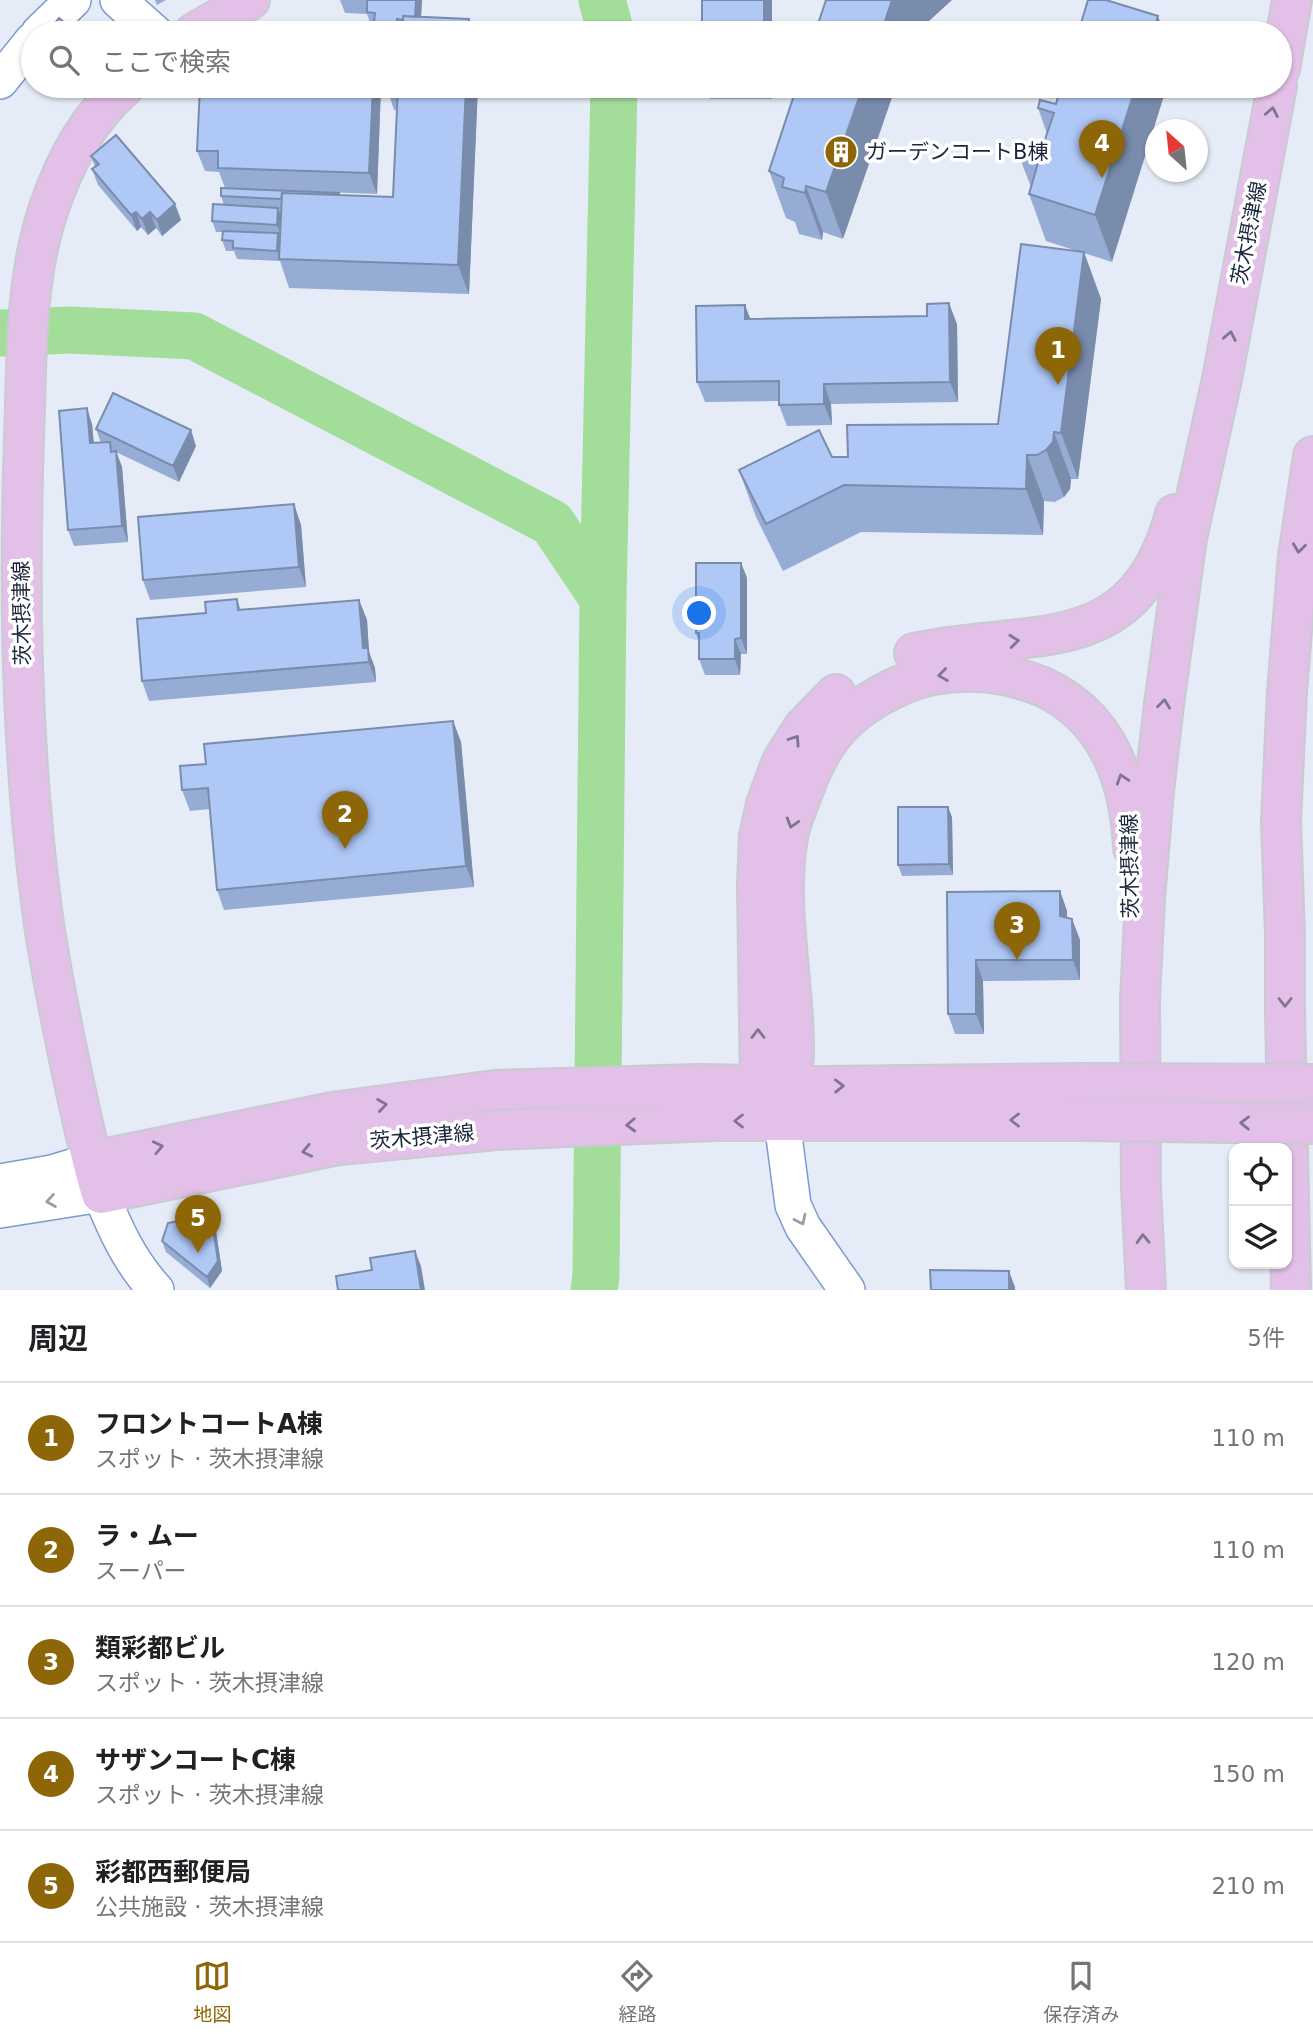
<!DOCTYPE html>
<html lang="ja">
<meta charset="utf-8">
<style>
:root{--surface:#fff;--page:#f2f2f2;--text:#202124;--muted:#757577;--line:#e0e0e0;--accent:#8c6607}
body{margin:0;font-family:"DejaVu Sans","Noto Sans JP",sans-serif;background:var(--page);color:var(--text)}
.controls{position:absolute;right:21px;bottom:21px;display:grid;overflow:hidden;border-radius:14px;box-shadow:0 2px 5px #0004}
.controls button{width:63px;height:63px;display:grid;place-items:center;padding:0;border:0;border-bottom:2px solid var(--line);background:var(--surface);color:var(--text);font:35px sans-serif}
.compass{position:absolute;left:1145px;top:119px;width:63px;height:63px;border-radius:50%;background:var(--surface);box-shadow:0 2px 5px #0004;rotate:333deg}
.you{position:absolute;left:700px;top:614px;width:24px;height:24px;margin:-18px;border:5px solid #fff;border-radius:50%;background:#1a73e8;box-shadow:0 0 0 10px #1a73e833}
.badge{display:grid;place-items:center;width:46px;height:46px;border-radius:50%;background:var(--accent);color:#fff;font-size:23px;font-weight:700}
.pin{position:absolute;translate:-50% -58px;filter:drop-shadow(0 2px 4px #0008)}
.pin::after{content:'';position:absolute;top:37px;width:24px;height:21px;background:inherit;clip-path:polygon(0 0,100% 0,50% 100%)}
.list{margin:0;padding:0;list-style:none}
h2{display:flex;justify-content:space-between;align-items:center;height:91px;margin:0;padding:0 28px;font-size:30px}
h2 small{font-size:23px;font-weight:400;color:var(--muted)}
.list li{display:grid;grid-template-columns:46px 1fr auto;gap:21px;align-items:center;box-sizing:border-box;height:112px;padding:0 28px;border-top:2px solid var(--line)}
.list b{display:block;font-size:26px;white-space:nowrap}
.list p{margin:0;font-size:23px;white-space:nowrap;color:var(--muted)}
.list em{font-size:23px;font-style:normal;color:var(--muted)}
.icon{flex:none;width:38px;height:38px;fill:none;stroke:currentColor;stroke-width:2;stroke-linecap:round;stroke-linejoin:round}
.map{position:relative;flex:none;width:1313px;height:1290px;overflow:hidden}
.search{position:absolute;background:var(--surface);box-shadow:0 2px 5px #0004;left:21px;right:21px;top:21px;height:77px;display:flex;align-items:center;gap:18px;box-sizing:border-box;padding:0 24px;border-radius:38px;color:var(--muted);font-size:26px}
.sheet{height:651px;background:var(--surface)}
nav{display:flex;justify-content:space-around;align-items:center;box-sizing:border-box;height:98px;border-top:2px solid var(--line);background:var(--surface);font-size:19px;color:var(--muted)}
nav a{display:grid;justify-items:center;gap:4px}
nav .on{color:var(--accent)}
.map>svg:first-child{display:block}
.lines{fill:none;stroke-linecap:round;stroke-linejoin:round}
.river{stroke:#a2dd9a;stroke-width:47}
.minor-casing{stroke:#7d9bd1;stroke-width:38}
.major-casing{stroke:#c8cbd0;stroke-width:42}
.minor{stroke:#fff;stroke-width:35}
.major{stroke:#e3c0e8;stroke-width:38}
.major-bridge-casing{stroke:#c8cbd0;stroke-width:42;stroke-linecap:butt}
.major-bridge{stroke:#e3c0e8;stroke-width:38}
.wall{fill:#96acd4}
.shaded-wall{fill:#7a8cac}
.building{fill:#afc8f6;stroke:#7a8cac;stroke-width:2}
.oneway{stroke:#7f7492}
.oneway2{stroke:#989ea7}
.labels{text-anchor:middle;stroke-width:7;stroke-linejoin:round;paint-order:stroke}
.poi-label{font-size:21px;fill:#1b273c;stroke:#fff;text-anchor:start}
.street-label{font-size:21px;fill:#1b273c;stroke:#fff}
</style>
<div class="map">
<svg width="1313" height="1290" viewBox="0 0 1313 1290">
<rect width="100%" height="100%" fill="#e5ecf7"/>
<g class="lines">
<path class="river" d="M602,0L611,33
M0,333L70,330L194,336L552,523L603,599
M594,1290L596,1275L603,599L614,86"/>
<defs>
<path id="minor" d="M118,0L155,33
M39,33L73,0
M0,81L33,40
M782,1121L793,1205L803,1227L847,1290
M0,1182L52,1173L92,1161
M0,1210L101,1194C115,1229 130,1262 156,1290"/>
<path id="major" d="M194,33L250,0
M1280,69L1292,0
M125,86C88,118 63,165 48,211C24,283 27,364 24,438C19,593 21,748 41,902C47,952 57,1000 67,1049C77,1098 87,1146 101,1194L339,1145L497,1130L714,1121H1084
M914,653C1032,627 1134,663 1175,514
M782,1121C788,1097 794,1073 794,1048C794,981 776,903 788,837C791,820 799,803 805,787C823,737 850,708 899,686C944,666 998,668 1043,687C1108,717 1130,780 1133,848
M782,1121L760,1084L757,884L759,836L766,804L782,761L803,728L836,694
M92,1161L332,1112L495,1090L697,1084L826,1086L1084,1083
M1146,1290L1141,1188L1140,999L1145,898L1154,791L1164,704L1187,538L1222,379L1277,86
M1291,1290L1285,1013V934L1281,821L1287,692L1298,556L1313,456"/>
</defs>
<use href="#minor" class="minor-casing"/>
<use href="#major" class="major-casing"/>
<use href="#minor" class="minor"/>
<use href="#major" class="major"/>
<defs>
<path id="major-bridge" d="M1084,1083L1313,1084
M1084,1121L1313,1124"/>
</defs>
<use href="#major-bridge" class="major-bridge-casing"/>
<use href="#major-bridge" class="major-bridge"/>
</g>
<path class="wall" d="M155,0H166L157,5Z
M340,0H422L421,17L474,33H373L374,28H372L367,14L345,13Z
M33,50V74L29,71L25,60Z
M200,86H381L377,194L325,192L340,195L393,197L397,110H394L386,86H478L469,294L289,288L280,261L237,259L234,251H226L222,240L223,232H216L212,221L224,205L221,196L225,188L219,172L205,171L197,151Z
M705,86H772V99H710Z
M797,86L843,239L823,232L822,240L799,234L795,222L786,218L769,171Z
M1056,104L1112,262L1084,253L1101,299L1078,479H1071L1070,489L1064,497L1055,502L1044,501L1043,535L861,532L783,571L756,517L739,470L832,457H848L998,424L1077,251L1046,241L1029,194L1031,187L1019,156L1040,154L1047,134L1038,108Z
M91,156L175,204L181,220L162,236L156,228L148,235L141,227L137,231L98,185L92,169L95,167Z
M745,305L750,319L957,324L958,402L831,404L832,425L787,426L779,405V401L705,402L697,382Z
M92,424L94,443H101L96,429L196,446L179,482L116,452L122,467L128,542L74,546L68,530Z
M294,504L301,525L306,587L150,600L143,580Z
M741,563L747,578V654H741L740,675H705L699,659V643L696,633Z
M237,599L241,610L359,600L367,620L369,652L375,668L376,682L149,701L142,681L206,613Z
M453,721L461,742L474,887L224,910L217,890L210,809L190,811L182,790L206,764Z
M952,817L953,875L902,876L898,865Z
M1060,891L1067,911V918L1072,919L1080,940V980L983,981L984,1034H955L948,1014L947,892Z
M211,1214L215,1225L222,1271L210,1288L166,1252L162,1241Z"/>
<path class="shaded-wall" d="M416,0H422L420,33L414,21Z
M764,0H772V33H764Z
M892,0H952L916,33H881Z
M1158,16L1164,33H1152Z
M397,19L402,33H396Z
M469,19L474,33H468Z
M373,86H381L377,194L369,173Z
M466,86H478L469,294L458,265Z
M767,86H772V99Z
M863,86H896L843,239L826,192Z
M1136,86H1167L1112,262L1095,215Z
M806,186L823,232L822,240L805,193Z
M175,204L181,220L162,236L157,220Z
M278,208L282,219L281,235L277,225Z
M136,212L141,227L137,231L131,215Z
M150,212L156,228L148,235L142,219Z
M278,233L282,243L280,259L277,251Z
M1084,252L1101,299L1078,479L1061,433Z
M949,303L957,324L958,402L950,382Z
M745,305L753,326L745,319Z
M824,384L831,404L832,425L824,404Z
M87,408L92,424L95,459L90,443Z
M191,430L196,446L179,482L173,466Z
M1054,432L1071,479L1070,489L1064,497L1046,450Z
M116,451L122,467L128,542L122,526Z
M1027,455L1044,501L1043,535L1026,489Z
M294,504L301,525L306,587L299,567Z
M741,563L747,578V654L741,638Z
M359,600L367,620L369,652L375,668L376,682L363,648Z
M735,639L741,654L740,675L735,659Z
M453,721L461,742L474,887L466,866Z
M948,807L952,817L953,875L949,864Z
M1060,891L1067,911V936L1060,916Z
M1072,919L1080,940V980L1073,960Z
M976,960L983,981L984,1034L976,1014Z
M211,1214L215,1225L222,1271L210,1288L207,1277Z
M415,1251L421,1266L425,1290H421Z
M1009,1271L1015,1287V1290H1009Z"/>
<path class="building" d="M367,0H416L415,17L403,16V20L397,19L396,33H373L375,13L367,12Z
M702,0H764V33H702Z
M826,0H892L881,33H815Z
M1088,0H1106L1158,16L1152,33H1078Z
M403,16L469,19L468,33H402Z
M59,18L77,33H47Z
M319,22L367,25V33H319Z
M33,50V67L25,60Z
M200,86H373L369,173L218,168V151H197Z
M398,86H466L458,265L279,259L282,193L393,197Z
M797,86H863L826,192L806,186L805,193L782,187L784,178L769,171Z
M1061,86H1136L1095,215L1029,194L1038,163L1019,156L1022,148L1040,154L1054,113L1038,108L1040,100L1056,104Z
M116,135L175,204L157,220L150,212L142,219L136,212L131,215L92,169L99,164L91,156Z
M221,188L339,193V195L282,193L281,199L221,196Z
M213,204L278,208L277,225L212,221Z
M223,231L278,233L277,251L233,248V241L222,240Z
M1021,244L1084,252L1061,433L1054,432L1053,442L1046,450L1037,455H1027L1026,489L844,485L766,524L739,470L819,430L832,457H848L847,425L998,424Z
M949,303L950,382L824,384V404L779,405V381L697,382L696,306L745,305V319L927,316V304Z
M113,393L191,430L173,466L96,429Z
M87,408L90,443L110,442L111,452L116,451L122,526L68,530L59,411Z
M294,504L299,567L143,580L138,517Z
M696,563H741V638L735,639V659H699V633H696Z
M237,599L238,610L359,600L363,648H368L369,662L142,681L137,619L206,613L205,602Z
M453,721L466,866L217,890L208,788L182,790L180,766L206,764L204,744Z
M898,807H948L949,864L898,865Z
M1060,891V916L1072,919L1073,960H976V1014H948L947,892Z
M211,1214L218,1261L207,1277L162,1241L168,1223Z
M415,1251L421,1290H338L336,1276L372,1270L370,1258Z
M930,1270L1009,1271V1290H931Z"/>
<defs><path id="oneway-chevron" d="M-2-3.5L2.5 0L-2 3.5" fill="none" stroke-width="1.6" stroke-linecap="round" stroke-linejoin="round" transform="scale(1.75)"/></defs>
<g class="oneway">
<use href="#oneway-chevron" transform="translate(1272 112) rotate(-79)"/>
<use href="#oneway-chevron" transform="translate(1230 336) rotate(-79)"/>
<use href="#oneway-chevron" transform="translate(1299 548) rotate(97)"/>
<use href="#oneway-chevron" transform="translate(1014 641) rotate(-6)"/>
<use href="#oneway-chevron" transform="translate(943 675) rotate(172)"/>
<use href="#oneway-chevron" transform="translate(1164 704) rotate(-83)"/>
<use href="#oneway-chevron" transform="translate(795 740) rotate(-56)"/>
<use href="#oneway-chevron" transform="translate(1122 779) rotate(-108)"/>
<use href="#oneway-chevron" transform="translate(792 823) rotate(107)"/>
<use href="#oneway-chevron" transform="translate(1285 1002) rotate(90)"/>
<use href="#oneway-chevron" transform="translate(758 1034) rotate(-90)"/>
<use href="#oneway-chevron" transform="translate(839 1086) rotate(-1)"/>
<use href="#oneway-chevron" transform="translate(382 1105) rotate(-8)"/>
<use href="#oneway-chevron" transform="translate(1015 1120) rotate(-180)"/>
<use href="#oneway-chevron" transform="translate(739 1121) rotate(180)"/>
<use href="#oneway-chevron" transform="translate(1245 1123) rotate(-179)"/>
<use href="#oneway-chevron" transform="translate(631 1125) rotate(178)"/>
<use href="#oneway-chevron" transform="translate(158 1147) rotate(-12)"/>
<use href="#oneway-chevron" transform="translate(307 1151) rotate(168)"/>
<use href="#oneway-chevron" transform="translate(1143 1239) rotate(-92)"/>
</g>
<g class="oneway2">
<use href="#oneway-chevron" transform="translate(51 1201) rotate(171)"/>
<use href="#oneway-chevron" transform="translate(801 1220) rotate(64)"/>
</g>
<defs>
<symbol id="building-disc" viewBox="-11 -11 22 22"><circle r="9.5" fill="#8c6607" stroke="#fff"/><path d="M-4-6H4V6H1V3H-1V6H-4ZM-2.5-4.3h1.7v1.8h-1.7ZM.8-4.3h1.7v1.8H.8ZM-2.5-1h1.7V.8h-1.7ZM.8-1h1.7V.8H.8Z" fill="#fff"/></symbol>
</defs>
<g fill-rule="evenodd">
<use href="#building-disc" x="822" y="133" width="38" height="38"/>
</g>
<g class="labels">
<g class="poi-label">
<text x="866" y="159">ガーデンコートB棟</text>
</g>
<g class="street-label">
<text transform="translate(1249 233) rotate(-79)" y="7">茨木摂津線</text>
<text transform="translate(22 613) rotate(-91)" y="7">茨木摂津線</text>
<text transform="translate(1130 866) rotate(-91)" y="7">茨木摂津線</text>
<text transform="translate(422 1137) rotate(-5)" y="7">茨木摂津線</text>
</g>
</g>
</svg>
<div class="controls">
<button><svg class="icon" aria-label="locate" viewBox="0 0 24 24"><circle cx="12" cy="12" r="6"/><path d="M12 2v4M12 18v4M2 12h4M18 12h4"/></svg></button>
<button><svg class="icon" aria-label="layers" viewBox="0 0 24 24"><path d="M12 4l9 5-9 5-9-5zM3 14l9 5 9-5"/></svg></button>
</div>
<svg class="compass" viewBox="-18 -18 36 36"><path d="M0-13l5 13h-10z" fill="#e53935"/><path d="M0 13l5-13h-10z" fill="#757577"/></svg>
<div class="you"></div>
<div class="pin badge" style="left:1058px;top:385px">1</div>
<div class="pin badge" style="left:345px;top:849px">2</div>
<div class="pin badge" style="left:1017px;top:960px">3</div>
<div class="pin badge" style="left:1102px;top:178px">4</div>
<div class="pin badge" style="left:198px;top:1253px">5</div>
<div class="search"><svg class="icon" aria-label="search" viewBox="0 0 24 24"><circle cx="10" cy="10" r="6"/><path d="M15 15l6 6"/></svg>ここで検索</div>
</div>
<section class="sheet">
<h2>周辺<small>5件</small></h2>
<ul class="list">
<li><span class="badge">1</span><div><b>フロントコートA棟</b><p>スポット · 茨木摂津線</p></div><em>110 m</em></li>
<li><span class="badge">2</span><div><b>ラ・ムー</b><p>スーパー</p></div><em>110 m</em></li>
<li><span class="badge">3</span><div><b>類彩都ビル</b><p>スポット · 茨木摂津線</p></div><em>120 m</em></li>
<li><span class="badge">4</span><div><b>サザンコートC棟</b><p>スポット · 茨木摂津線</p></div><em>150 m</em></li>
<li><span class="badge">5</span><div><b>彩都西郵便局</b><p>公共施設 · 茨木摂津線</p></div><em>210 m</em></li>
</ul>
</section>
<nav>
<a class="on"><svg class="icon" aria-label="map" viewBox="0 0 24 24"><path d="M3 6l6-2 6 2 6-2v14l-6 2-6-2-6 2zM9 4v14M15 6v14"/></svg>地図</a>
<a><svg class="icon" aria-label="directions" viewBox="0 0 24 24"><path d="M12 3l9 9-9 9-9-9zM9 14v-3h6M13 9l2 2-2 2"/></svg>経路</a>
<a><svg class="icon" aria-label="saved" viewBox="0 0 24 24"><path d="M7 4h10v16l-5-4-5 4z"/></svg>保存済み</a>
</nav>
